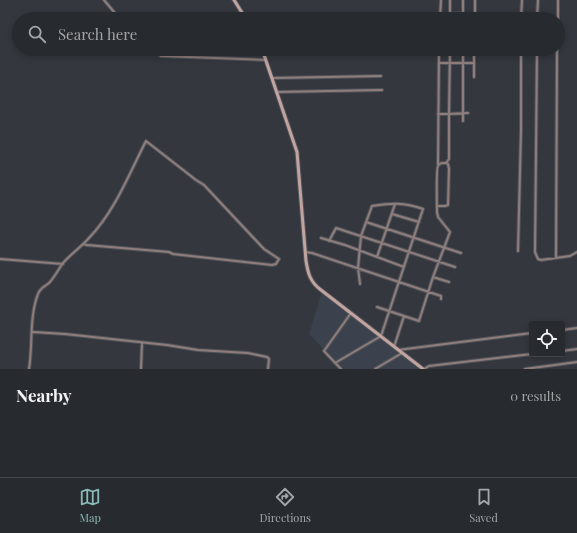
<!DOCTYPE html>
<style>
:root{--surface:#272a2e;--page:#2f3236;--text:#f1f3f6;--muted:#a4a7aa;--line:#43464a;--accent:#8bbbb9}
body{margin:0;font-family:"Playfair Display",serif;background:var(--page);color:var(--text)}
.controls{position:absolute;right:12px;bottom:12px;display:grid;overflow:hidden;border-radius:4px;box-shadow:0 2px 6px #0003}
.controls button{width:36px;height:36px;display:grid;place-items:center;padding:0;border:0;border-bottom:1px solid var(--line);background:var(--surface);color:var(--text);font:20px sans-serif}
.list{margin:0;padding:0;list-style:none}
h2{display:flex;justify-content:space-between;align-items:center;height:52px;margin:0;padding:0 16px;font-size:17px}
h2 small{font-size:13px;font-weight:400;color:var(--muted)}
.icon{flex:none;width:22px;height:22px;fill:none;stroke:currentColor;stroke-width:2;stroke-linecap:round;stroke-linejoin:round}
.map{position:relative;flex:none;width:577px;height:369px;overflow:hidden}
.search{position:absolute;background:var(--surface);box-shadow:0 2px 6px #0003;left:12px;right:12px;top:12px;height:44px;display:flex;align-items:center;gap:10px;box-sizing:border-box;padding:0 14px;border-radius:22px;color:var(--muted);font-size:15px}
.sheet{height:108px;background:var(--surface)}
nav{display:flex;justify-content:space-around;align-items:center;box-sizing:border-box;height:56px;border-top:1px solid var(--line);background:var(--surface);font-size:11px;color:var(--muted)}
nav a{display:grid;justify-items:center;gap:2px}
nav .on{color:var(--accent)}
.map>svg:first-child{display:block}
.built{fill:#3b424d}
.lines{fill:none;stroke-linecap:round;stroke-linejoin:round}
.street-casing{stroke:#50545a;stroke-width:4}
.secondary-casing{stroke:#50545a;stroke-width:5}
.street{stroke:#8f7d7b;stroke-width:2}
.secondary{stroke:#c1a3a0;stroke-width:3}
</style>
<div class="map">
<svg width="577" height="369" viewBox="0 0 577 369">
<rect width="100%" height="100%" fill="#34383e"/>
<path class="built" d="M322,292L341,306L419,369H343L309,334Z"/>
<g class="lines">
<defs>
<path id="street" d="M104,0L120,19
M450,0V19
M440,14L463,13
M440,19L441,0
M463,19V0
M475,19V0
M521,19L522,0
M537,19L538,0
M558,19V0
M151,49L161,56L266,60
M463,49V121
M537,49L535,252L538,259L541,260L570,256L577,252
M439,63H474
M474,77V49
M273,78L381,76
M277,92L382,90
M438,114H449L450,49
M438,165L439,49
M437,206H445L448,205L449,169L448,164L446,163
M392,214L419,222
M366,222L461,253
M321,238L345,245L404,267
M329,241L336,228L455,267
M518,251L521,131V49
M305,252L312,253L441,296V299
M377,257L395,204
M556,258L557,49
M0,259L63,264
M433,277L449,282
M377,307L419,321L433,277L450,232L438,217L437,212C437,206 436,168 438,166C439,162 443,163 446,163L449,159V114L468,113
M562,330L577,328
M33,332L65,334L167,345L198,350L248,353L267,357L269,359L268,369
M394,347L404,316
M398,350L532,333
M562,351L577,349
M335,363L381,336L423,209C403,202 392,203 372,206L361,236L358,268L360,284
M29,369C33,345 29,317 38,294C40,288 44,287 49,283C54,278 58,270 63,263C71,254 81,247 89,238C115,211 129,174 146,141L196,180L204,185L264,249L279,259L276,264L272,265L173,254L169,252L87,245L83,244
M141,369L142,343
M341,369L324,351L351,313
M375,369L402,353
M424,369L429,366L532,354
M525,369L577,362"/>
<path id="secondary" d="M234,0L246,19
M262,49L297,152L306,261C308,273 310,282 321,290L423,369"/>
</defs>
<use href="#street" class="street-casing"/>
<use href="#secondary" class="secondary-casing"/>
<use href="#street" class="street"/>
<use href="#secondary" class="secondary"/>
</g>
</svg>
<div class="controls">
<button><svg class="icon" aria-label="locate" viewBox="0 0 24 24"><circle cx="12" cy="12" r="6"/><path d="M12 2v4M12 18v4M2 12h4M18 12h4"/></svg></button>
</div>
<div class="search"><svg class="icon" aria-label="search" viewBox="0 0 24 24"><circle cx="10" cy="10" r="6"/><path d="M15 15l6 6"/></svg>Search here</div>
</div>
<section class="sheet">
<h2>Nearby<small>0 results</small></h2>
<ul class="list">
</ul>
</section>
<nav>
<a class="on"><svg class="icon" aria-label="map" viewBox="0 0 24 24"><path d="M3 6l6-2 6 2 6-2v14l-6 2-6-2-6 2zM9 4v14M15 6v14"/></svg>Map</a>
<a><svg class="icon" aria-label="directions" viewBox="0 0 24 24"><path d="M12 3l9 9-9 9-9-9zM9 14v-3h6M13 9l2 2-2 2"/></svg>Directions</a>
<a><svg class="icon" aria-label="saved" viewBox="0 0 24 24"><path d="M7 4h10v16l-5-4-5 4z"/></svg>Saved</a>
</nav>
